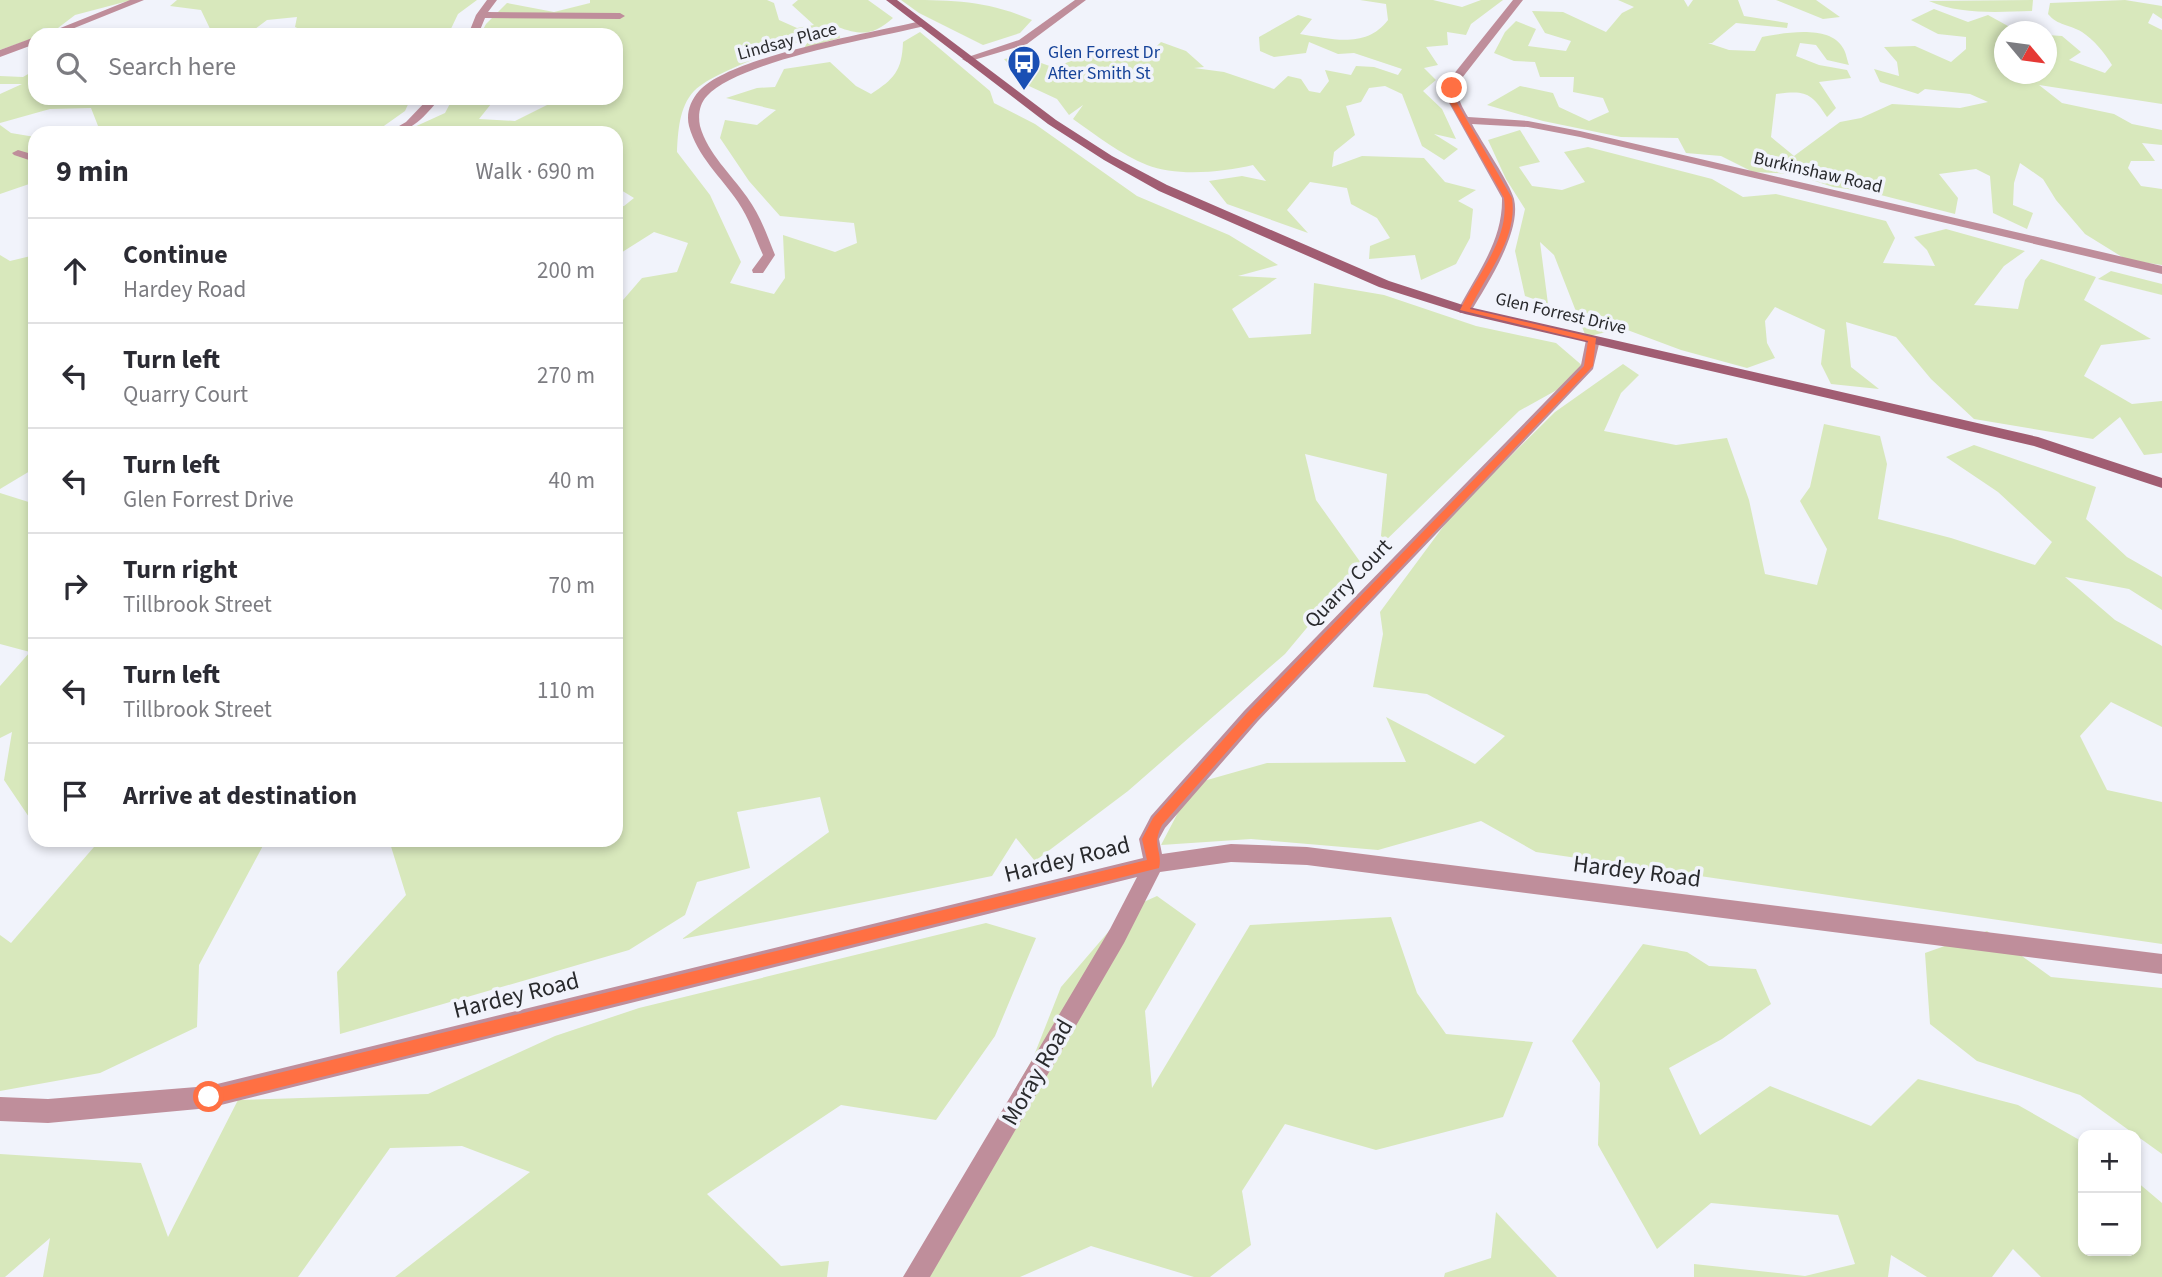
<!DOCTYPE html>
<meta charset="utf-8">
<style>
:root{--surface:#fff;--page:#f2f2f3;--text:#2b2b33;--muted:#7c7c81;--line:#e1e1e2}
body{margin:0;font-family:"Source Sans 3",sans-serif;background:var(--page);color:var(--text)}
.controls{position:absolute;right:21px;bottom:21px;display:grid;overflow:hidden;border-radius:14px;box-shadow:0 4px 10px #0003}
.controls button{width:63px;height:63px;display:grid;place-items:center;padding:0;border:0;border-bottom:2px solid var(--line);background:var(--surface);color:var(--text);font:35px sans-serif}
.compass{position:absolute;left:1994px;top:21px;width:63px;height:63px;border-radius:50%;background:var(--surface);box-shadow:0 4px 10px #0003;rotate:119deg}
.stop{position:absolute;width:21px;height:21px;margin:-16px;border:5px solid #ff7043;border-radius:50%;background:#fff}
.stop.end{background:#ff7043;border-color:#fff;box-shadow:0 2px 7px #0008}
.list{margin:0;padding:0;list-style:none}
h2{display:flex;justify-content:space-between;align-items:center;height:91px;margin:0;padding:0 28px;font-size:30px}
h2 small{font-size:23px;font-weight:400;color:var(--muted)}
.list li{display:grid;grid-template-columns:46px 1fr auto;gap:21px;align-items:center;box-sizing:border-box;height:105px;padding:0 28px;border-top:2px solid var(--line)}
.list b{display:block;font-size:26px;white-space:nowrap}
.list p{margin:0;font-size:23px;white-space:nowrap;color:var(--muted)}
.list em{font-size:23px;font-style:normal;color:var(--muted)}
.icon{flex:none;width:38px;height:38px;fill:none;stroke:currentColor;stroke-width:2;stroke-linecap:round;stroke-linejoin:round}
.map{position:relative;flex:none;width:2162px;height:1277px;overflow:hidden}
.search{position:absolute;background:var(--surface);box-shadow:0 4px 10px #0003;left:28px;top:28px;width:595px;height:77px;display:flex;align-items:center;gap:18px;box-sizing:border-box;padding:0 24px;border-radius:21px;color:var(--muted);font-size:26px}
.panel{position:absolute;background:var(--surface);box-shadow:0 4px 10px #0003;left:28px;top:126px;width:595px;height:721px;border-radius:21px}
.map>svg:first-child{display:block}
.green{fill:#d8e8bc}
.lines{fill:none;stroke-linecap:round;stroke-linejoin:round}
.street{fill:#bf8e9b;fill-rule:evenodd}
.secondary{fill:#a15d72;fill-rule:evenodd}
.route{fill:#ff7043}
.labels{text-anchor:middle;stroke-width:7;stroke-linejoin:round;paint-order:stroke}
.far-street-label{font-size:18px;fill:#292a2d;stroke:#f1f3fb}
.far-transit-label{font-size:18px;fill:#164399;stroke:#f1f3fb;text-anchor:start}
.street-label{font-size:21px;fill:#292a2d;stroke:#f1f3fb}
.near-street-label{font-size:24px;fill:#292a2d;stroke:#f1f3fb}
</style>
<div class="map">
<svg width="2162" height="1277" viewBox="0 0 2162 1277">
<rect width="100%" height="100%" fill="#f1f3fb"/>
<path class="green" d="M0,0H132L75,15L58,28H43L31,39L0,50Z
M177,0H477L458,14L448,35H306V32L295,27L297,17L267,20L247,35H213L201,10L170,6Z
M590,0H767L774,3L779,20L797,28L814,25L792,5L798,0H868L893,18C874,35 862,36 838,27L840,38L804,48L811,37C783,49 714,71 694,91C679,107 678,132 677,152L710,195L741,262L730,283L774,294L785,278L783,235L835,252L857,243L854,223L780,216L749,181L720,138L725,120L757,125L776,110L726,98L757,88L775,87L784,69L830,62L856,86L871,94C894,79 902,71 903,42L920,32L990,91L994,103L1035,124L1137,196L1229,235L1278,265L1238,276L1277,278L1232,309L1249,338L1311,334L1314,283L1384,295L1476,326L1556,343L1584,367L1582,376L1519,411L1380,546L1387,474L1305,454L1316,500L1361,563L1285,654L1128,791L1035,861L1016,838L992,876L682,939L829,832L820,797L737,812L750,868L697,882L685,915L629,950L340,1034L337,972L406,895L389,840H616V302L623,300L642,278L677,272L688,243L654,232L616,256V207L624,206L634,198L616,187V133H401L445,113L453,98H515L495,99L479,119L515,121L561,98H616V35H480L486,24L507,3L554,12L590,3Z
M901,0C951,0 986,0 1032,20L1020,33L983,45L919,13Z
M1360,0H1433L1462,7L1481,0H1503L1471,24L1466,35L1447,32L1448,45L1426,47L1438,65L1424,68L1436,80L1423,91L1442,109L1456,139L1434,134L1458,149L1444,160L1422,146L1402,94L1385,86L1369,88L1361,102L1346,106L1355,135L1334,152L1332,167L1362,156L1424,158L1445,182L1476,190L1458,201L1473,209L1470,238L1456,264L1421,280L1415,255L1369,259L1370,246L1390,238L1377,218L1351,204L1347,188L1310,182L1287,210L1308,233L1227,204L1209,181L1242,176L1266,181L1253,165C1224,172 1176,177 1147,165C1121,155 1096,135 1073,119L1083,105L1069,115L1057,99L1029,86L1004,59L1022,56L1055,68C1071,61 1087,52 1104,51C1131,51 1137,66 1161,42L1186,51L1204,67L1194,68L1224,72L1274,89L1288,76L1301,79L1309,91L1320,93L1329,81L1325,70L1351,75L1356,66L1374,67L1398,75L1402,69L1354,53L1338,54L1309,42L1306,53L1274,57L1260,51L1259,37L1298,15L1312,19L1300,34C1332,39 1366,49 1388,20L1386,4Z
M1618,0H1684L1688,7L1693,0H1738L1744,16L1788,23L1787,28L1736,23L1712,43H1708L1729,50L1755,51L1762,37C1783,33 1830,24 1843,48C1846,52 1847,60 1849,65L1827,60L1816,45L1800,43L1796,56L1819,65L1847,70L1851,78L1819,82L1836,108L1827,117C1811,92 1805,90 1776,94L1771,137L1794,156L1840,122L1861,118L1892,104L1960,108L1988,102L1970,94L1925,89L1918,94L1880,82L1874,69L1899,76L1897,62L1884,47L1915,46L1951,62L1966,49V37L1938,34L1911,20L1934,9L1968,22L1988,15L2017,31L2004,32V74H2046L2047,35L2062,36L2081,52L2069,60L2105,73L2112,65C2104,52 2094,40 2082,32C2069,24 2058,26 2048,14L2050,3L2125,0L2162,6V19L2153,13L2148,23L2162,30V104L2039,85L2062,103L2114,114L2132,124L2162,130V145L2142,143L2155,161H2131L2128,168L2141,186L2162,189V265L2127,260L2085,234L2056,200L2043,179L2020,163L2014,183L2013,205L2033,213L2027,229L1993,213L1990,176L1976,169L1939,174L1958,198L1955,214L1869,192L1833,187L1794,174L1753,172L1721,156L1686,153L1678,138L1621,137L1543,121L1487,105L1520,86L1553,93L1559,107L1589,121L1609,112L1603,98L1573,92L1574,77H1540L1535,62L1514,61L1494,53L1505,32L1516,21L1536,29L1528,46L1566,51L1571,41L1545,33L1532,11L1563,12L1606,32L1622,13L1634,7Z
M1776,0H1816L1840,17L1823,19Z
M2033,0L2032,11C1999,12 1960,15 1929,1Z
M35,70V98H140L143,104L168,103L186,98H411L405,111L374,133H147L132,128L100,131L91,108L50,109L0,123V94L22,84H0V76L23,77Z
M0,125L11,133L35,137V182L0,194Z
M1520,130L1540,162L1519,167L1532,186L1562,190L1585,182L1564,152L1588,147L1712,179L1743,197L1776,194L1886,221L1895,238L1883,263L1935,266L1927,250L1914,237L1946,229L2025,251L2004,266L1974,305L2018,309L2025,280L2041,259L2096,277L2084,300L2151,339L2101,345L2084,376L2132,404L2162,401V453L2144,455L2120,417L2093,439L1974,419L1931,379L1896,337L1846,322L1851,367L1879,389L1831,384L1821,364L1825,330L1775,307L1765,321L1767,343L1775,358L1747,368L1681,350L1622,328L1586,337L1554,255L1540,242L1548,304L1525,296L1515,251L1525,209L1506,179L1488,140Z
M0,255L10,261L35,255V468L0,489Z
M2111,271L2162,284V295L2098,279Z
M1623,364L1639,375L1621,393L1604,431L1676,445L1727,438L1749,500L1765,574L1817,585L1827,549L1800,501L1810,487L1824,424L1880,436L1887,464L1878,519L1951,538L2035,565L2052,542L1998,492L1946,457L1974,445L2096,487L2086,519L2127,557L2162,577V610L2129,589L2065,577L2115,620L2162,646V727L2111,702L2080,736L2107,790L2162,802V944L1536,852L1481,821L1378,850L1251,839L1161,845L1193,784L1267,763L1406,762L1386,717L1475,764L1505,736L1427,694L1373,687L1383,634L1380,612L1454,512L1555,412Z
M0,493L35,504V820H31L4,780L12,732L0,738V686L30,652L0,644Z
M100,840H266L199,965L197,1027L100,1073L0,1091V935L11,943Z
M1157,896L1196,924L1145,1011L1152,1088L1250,925L1391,917L1417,993L1446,1034L1533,1042L1503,1117L1376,1150L1285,1124L1242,1191L1251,1245L1210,1277H1194L1091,1246L1020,1277H908L1033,1058L1061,987L1128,909Z
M986,923L1036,938L995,1036L936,1120L841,1105L707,1194L781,1266L829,1261L827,1277H395L530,1172L462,1146L390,1148L298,1277H43L50,1238L5,1277H0V1154L141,1163L168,1237L238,1100L428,1094L555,1036L639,1008Z
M1987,931L2051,977L2162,988V1154L2080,1095L1977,1061L1930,1024L1925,953Z
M1643,944L1687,952L1709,966L1756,969L1771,1004L1722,1039L1669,1068L1700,1135L1770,1086L1871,1126L1918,1079L2018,1105L2083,1142V1251H2136V1181L2162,1203V1277H2041L2013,1249L1992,1277H1927L1891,1255L1888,1277H1694V1264L1805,1276L1855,1264L1838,1215L1711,1203L1657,1249L1598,1145L1600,1083L1572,1041Z
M1496,1212L1557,1277H1444L1445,1273L1491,1258Z"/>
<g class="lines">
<path class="street" d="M130,0H144L57,35H43Z
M487,0H497L488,12L620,13L625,16L620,19L485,18L478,35H468L476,15Z
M1075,0H1086L1027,44L967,62L962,59L1019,40Z
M1513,0H1523L1462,78C1455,94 1459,102 1468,117L1528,121L1580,131L2162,266V274L1580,137L1528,127L1472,124C1481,141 1510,183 1514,199C1522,232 1486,286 1470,313H1460L1458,310C1477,273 1503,241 1502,198L1448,101L1447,88L1453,75Z
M921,21L926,24L925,26C875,38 738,61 707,96C699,104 698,116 700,126C708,154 731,174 747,197C760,215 767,235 775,255L763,273H753L752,270L763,255C755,237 749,218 738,202C721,177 697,156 689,126C686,114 690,101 699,91C731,56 871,33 921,21Z
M35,37V44L0,57V50Z
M429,98H440C425,116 412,133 387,133L406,122Z
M18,150L35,155V162L14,155L12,153Z
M1593,336L1600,340L1593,369L1258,721L1165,828L1159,839L1162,854L1231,844L1307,847L2162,954V974L1307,865L1231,862L1160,872L1124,943L930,1277H903L1110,929L1137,877L209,1108L48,1123L0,1121V1097L48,1099L209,1086L1143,858L1139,839L1151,816L1244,711L1581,365L1586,340Z"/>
<path class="secondary" d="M886,0H897L1056,120L1112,156L1167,185L1389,281L1469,307L2038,437L2162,478V488L2034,446L1465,314L1379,287L1159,191L1104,160L1048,124Z"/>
</g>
<path class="route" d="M1450,86L1455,88L1456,101L1512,198C1518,239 1486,274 1470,309L1596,338L1593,366L1255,720L1162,825C1151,847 1163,850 1159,868L209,1105L204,1103L201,1097L204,1092L209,1090L1147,860L1142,839L1153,818L1247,713L1584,366L1588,341L1460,310C1477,275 1510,239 1504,198L1449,101Z"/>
<defs>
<symbol id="bus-pin" viewBox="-11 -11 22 30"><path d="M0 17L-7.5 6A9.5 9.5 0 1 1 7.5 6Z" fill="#1a4fb4" stroke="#f1f3fb"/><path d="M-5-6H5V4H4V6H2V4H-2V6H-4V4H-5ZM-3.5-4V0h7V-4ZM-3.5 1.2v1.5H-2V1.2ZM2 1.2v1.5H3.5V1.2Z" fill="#fff"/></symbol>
</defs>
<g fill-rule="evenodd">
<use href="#bus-pin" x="1005" y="43" width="38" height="52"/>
</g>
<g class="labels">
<g class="far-street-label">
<text transform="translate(787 41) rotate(-15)" y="6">Lindsay Place</text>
<text transform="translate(1818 172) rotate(13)" y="6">Burkinshaw Road</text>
<text transform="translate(1561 313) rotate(13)" y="6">Glen Forrest Drive</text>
</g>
<g class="far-transit-label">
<text x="1048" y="58">Glen Forrest Dr<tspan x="1048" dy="21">After Smith St</tspan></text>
</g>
<g class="street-label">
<text transform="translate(1348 583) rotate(-46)" y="7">Quarry Court</text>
</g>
<g class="near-street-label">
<text transform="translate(1067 859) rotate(-14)" y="8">Hardey Road</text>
<text transform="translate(1637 871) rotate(7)" y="8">Hardey Road</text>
<text transform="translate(516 995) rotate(-14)" y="8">Hardey Road</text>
<text transform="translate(1037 1072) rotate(-60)" y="8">Moray Road</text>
</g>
</g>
</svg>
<div class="controls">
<button>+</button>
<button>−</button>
</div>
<svg class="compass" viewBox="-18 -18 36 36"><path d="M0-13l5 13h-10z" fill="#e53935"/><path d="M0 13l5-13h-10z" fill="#7c7c81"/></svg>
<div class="stop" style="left:209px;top:1097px"></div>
<div class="stop end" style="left:1452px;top:88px"></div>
<div class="search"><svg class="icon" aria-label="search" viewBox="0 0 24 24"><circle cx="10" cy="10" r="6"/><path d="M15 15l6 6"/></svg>Search here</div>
<section class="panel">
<h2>9 min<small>Walk · 690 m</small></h2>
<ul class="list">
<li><svg class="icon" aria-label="ahead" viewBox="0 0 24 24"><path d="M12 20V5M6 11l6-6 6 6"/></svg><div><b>Continue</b><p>Hardey Road</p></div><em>200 m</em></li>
<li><svg class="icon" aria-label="left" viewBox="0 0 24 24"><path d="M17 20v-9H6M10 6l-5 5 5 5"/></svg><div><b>Turn left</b><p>Quarry Court</p></div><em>270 m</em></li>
<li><svg class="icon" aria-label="left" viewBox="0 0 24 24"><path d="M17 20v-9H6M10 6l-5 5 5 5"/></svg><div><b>Turn left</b><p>Glen Forrest Drive</p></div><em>40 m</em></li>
<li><svg class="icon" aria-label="right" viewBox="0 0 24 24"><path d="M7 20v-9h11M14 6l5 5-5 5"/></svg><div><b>Turn right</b><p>Tillbrook Street</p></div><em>70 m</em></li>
<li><svg class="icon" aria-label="left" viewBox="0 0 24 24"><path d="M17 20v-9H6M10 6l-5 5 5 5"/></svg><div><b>Turn left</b><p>Tillbrook Street</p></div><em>110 m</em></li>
<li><svg class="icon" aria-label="arrive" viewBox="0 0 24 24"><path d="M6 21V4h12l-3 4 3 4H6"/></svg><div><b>Arrive at destination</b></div></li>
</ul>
</section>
</div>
